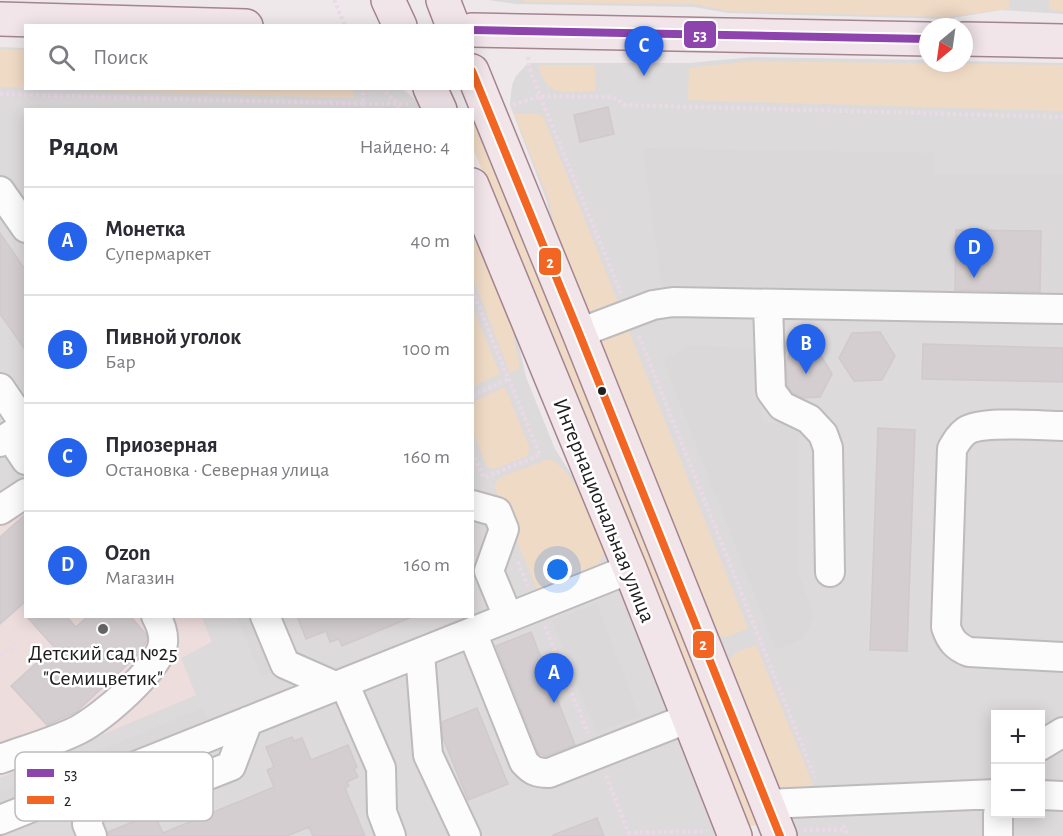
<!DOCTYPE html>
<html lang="ru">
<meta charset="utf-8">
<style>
:root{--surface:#fff;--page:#f7f7f7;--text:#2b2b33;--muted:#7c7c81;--line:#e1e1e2;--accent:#2563eb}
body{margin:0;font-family:"Alegreya Sans",sans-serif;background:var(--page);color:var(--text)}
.controls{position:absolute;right:18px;bottom:18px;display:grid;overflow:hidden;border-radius:0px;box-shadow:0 3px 15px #0003}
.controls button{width:54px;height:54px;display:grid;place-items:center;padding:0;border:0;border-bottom:2px solid var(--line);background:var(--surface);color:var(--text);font:30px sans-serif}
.compass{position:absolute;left:919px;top:18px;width:54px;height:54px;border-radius:50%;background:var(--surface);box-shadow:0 3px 15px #0003;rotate:209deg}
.you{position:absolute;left:558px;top:570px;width:21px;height:21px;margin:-15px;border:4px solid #fff;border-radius:50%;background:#1a73e8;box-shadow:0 0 0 9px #1a73e833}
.badge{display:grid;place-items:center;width:39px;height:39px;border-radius:50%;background:var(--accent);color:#fff;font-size:20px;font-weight:700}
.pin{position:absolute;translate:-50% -50px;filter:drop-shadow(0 2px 3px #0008)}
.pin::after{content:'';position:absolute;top:32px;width:21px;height:18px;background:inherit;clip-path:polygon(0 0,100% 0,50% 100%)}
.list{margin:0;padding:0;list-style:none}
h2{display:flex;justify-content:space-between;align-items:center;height:78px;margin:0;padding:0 24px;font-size:26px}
h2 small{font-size:20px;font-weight:400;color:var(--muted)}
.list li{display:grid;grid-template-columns:39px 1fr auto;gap:18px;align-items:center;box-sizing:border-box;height:108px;padding:0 24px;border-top:2px solid var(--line)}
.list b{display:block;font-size:22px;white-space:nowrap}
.list p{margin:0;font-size:20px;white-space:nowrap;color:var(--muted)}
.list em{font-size:20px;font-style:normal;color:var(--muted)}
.icon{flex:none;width:33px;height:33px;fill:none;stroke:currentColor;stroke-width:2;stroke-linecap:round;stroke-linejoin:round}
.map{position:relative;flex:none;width:1063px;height:836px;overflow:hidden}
.search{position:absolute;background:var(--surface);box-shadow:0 3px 15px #0003;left:24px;top:24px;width:450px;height:66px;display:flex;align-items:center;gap:15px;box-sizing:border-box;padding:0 21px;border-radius:0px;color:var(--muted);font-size:22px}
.panel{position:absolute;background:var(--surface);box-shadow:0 3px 15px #0003;left:24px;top:108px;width:450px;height:510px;border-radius:0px}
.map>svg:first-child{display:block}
.residential{fill:#dddadb;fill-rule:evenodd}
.education{fill:#edd}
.grass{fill:#efdac5}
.parking{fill:#dad8d8}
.building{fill:#d4ced0;stroke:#d1c9cd;stroke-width:1.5}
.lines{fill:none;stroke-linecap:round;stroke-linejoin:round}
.minor-casing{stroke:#bebbbc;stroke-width:32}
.major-casing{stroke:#a5848e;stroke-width:36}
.path{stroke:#ecd9e8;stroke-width:4;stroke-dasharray:3 3;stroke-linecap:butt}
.minor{stroke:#fcfcfc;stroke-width:28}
.major{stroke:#f1e5ea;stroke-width:33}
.bus-1-casing{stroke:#fff;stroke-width:12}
.bus-2-casing{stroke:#fff;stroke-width:12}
.bus-1{stroke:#8e44ad;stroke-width:8}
.bus-2{stroke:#f26522;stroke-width:8}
.bus-dot{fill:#202020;stroke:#fff;stroke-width:2}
.poi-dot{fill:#686667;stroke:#fff;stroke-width:2}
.labels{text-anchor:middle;stroke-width:5;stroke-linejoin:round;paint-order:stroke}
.street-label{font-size:22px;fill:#202020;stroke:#fff}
.poi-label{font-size:22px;fill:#202020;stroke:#fff}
.key{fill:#fff;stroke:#bcbcbc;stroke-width:1.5}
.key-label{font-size:16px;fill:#202020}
.line-badge{stroke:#fff;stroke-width:2}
.badge-label{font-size:16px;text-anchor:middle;font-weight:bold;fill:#fff}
</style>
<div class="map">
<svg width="1063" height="836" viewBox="0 0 1063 836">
<rect width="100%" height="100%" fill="#eee8ea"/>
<path class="residential" d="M488,0H1063V14L1001,10L947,19L728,13L694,7L516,4Z
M0,47L25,48L26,88L403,89L426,109L26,110V616H472L473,218L512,313L526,377L555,449L584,494L723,836H0Z
M753,57L928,60V63H964V61L1063,63V836H791L556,247L547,202L510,105L512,85L516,76L528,63H689ZM996,714H1040V814H996Z"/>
<path class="education" d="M25,479L26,616L202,617L212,642L181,658L196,695L0,778V495Z"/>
<path class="grass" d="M524,0H1009V9L947,17L729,11L694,4L524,2Z
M1049,0H1063V12L1049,9Z
M0,49L25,50V88L0,87Z
M751,61L1063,65V111L688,100L689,68Z
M538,65H595V91C583,91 560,95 550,87C543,83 541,72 538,65Z
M353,88L354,98L53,89V88Z
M473,112L761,825L744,826L473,148Z
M514,114H537L543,116L620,307L591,316L583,311L559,251L549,200Z
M472,241L481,246L509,314L520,369L510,373L473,278Z
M472,306L500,374L473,386H472Z
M626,324L748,628L725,638L718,636L599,351L600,339Z
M505,387L530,449L527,456L494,469L487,467L473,432V402Z
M549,459C576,470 593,524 604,550C600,578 560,583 538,592L494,486L499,478Z
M756,645L815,789L788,792L778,789L729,671C728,651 740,651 756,645Z"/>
<path class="parking" d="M643,148L934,153V174L1063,175V294L662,291Z
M692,345L755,349L762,422L799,427L798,572L814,617L803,639L776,650L663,360Z
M597,604L640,717L596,732L552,621Z
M236,617H256L279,670L262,677Z
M203,708L210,724L0,810V791Z"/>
<path class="building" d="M608,107L614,134L580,142L574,115Z
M956,230L1041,231L1040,292L955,290Z
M0,233L26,271V351L0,314Z
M880,332L895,356L882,380L854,381L839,358L852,333Z
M923,344L1063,348V382L922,379Z
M818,351L832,374L820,397L803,398L793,393L787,385L786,361L791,352Z
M878,428L915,430L907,651L870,650Z
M26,514V601L0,624V537Z
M26,616H66L76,627L88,616H130L146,634L147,640L139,654L76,712L47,725L11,686L54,647Z
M297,616H412V617L342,646L339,639L330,642L326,631L306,639Z
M531,632L575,745L546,756L538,753L496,646Z
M477,708L508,784L468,800L443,738L442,722Z
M292,737L294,741L302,738L311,760L348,745L357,767L354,769L358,777L347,782L349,786L345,788L365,836H313L309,827L287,836H108V832L145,817L146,819L155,816L163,833L274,787L267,770L274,767L266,747Z
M597,818L604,836H553V835Z"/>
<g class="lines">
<defs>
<path id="minor" d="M0,191L26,228
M768,305L771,391L782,406L809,419L823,434L828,448L830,572
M579,333L653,305L673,302L1063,309
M0,388L26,426
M1063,426C1042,426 982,420 966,431C959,436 956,442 952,449L946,627C950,640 956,647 969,652L1063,657
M10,436L26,460
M0,442L25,426
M472,505L497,512L504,529L489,571L508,617
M0,510L26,493
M265,616L285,664L335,686
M472,632L524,762C532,771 537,773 549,773L689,718
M420,653L428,755L466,836
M344,683L381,768L382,812L391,836
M1040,746L1063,732
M0,759C25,750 54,742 78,730C101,718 160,669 163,643C164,633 161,625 156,616
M1040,795L1063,796
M767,804L996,794
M92,808L156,783L170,790L231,766L248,721
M0,820L630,569
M92,836L87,824L97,793
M998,836V814"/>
<path id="major" d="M388,0L400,26
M443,0L453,26
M0,19L246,26
M472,30L928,39
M964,39L1063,41
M472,71L579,333L780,836
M430,88L440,110
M472,185L630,569L735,836"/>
</defs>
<use href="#minor" class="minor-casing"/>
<use href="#major" class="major-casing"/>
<path class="path" d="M334,0L345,26
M528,57L529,67L540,96L621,293
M381,88L398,104L400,110
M0,94L363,104V88
M363,104H409
M513,105L540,96L613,97L625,105L1063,117
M472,290L540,455L483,478
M639,336L815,778
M472,396L508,379
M472,452L484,479
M518,562L528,586
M545,626L588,733
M0,656L19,643
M606,776L630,836
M843,825L848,836
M804,830H845
M628,833L707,831"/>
<use href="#minor" class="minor"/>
<use href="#major" class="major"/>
<defs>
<path id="bus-1" d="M472,30L928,39"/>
<path id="bus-2" d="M472,71L579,333L780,836"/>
</defs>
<use href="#bus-1" class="bus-1-casing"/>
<use href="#bus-2" class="bus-2-casing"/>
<use href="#bus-1" class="bus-1"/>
<use href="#bus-2" class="bus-2"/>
</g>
<circle class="bus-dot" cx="602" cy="391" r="5"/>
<circle class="poi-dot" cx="103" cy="629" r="6"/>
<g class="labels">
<g class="street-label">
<text transform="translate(605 510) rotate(68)" y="8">Интернациональная улица</text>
</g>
<g class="poi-label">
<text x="103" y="660">Детский сад №25<tspan x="103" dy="25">"Семицветик"</tspan></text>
</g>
</g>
<rect x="15" y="752" width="198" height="69" rx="9" class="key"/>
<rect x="27" y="769" width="27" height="8" fill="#8e44ad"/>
<rect x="27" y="796" width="27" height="8" fill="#f26522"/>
<g class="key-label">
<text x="64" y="779">53</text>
<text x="64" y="806">2</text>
</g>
<g class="line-badge">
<rect x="683" y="20" width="34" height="29" rx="6" fill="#8e44ad"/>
<rect x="538" y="247" width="24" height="29" rx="6" fill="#f26522"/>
<rect x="692" y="630" width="23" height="29" rx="6" fill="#f26522"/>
</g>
<g class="badge-label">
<text x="700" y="40">53</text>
<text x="550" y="268">2</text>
<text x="703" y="650">2</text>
</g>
</svg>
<div class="controls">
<button>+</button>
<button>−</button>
</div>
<svg class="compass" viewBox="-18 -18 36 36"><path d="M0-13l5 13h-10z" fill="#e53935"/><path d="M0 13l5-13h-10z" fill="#7c7c81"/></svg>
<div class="you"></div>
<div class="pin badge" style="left:554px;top:703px">A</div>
<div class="pin badge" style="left:806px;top:374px">B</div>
<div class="pin badge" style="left:644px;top:76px">C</div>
<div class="pin badge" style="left:974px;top:278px">D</div>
<div class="search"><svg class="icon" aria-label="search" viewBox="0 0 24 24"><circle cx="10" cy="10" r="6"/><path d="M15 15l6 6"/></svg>Поиск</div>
<section class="panel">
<h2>Рядом<small>Найдено: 4</small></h2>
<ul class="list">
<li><span class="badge">A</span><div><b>Монетка</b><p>Супермаркет</p></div><em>40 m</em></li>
<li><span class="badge">B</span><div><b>Пивной уголок</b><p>Бар</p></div><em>100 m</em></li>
<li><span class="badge">C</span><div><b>Приозерная</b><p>Остановка · Северная улица</p></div><em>160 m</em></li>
<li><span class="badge">D</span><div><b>Ozon</b><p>Магазин</p></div><em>160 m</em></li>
</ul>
</section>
</div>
